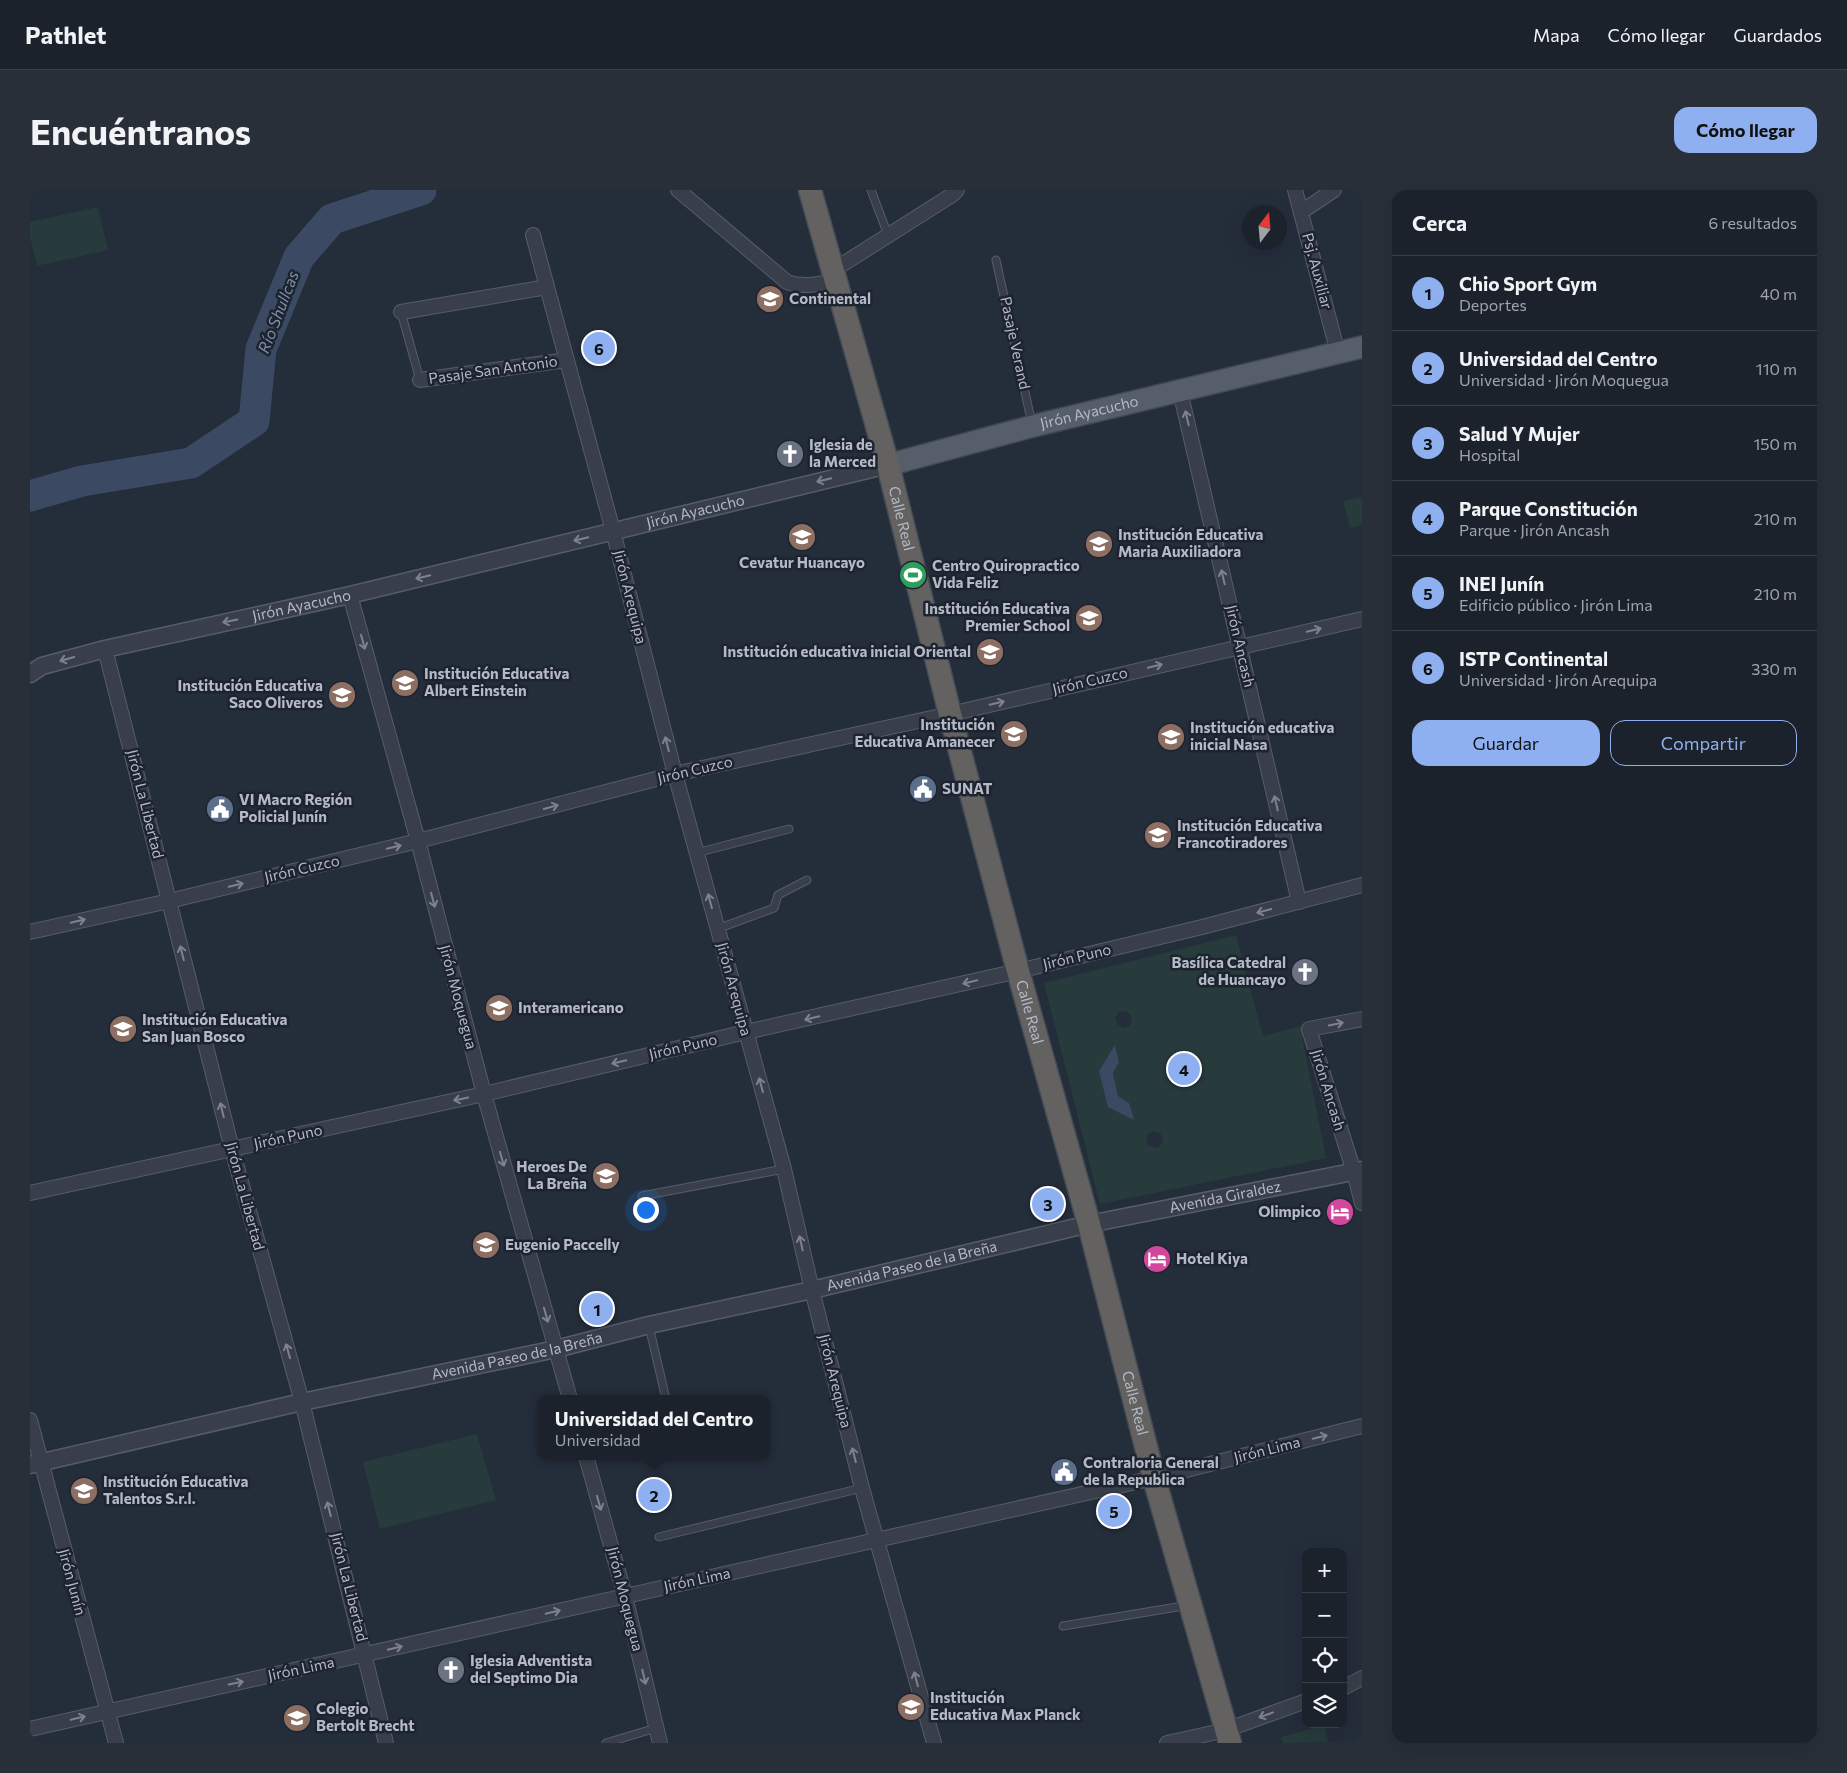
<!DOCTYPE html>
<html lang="es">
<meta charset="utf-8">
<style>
:root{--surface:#1b222c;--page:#282f38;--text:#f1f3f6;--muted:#a0a4a9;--line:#393f48;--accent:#8fb0f0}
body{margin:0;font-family:Commissioner,sans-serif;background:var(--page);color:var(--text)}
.controls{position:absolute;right:15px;bottom:15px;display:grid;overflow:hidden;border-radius:10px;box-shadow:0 5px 20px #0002}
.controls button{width:45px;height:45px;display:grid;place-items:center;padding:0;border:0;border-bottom:1px solid var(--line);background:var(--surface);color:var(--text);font:25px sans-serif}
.compass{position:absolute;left:1212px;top:15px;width:45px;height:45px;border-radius:50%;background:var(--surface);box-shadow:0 5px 20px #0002;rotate:16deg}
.you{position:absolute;left:615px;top:1019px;width:18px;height:18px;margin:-12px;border:4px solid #fff;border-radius:50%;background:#1a73e8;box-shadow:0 0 0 8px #1a73e833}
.badge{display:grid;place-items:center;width:32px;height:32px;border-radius:50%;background:var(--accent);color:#111;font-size:16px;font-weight:700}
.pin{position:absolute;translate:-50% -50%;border:2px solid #fff;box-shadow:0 1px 5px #0006}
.popup{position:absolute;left:508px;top:1205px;width:232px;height:65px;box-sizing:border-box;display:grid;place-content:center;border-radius:10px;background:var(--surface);filter:drop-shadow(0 1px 4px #0005);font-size:16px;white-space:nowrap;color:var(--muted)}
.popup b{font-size:19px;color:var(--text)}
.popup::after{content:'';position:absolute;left:50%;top:100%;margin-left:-10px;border:10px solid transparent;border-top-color:var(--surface)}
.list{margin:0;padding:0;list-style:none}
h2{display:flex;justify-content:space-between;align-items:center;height:65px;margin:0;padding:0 20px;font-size:21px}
h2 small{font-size:16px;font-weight:400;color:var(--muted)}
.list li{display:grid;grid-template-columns:32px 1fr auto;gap:15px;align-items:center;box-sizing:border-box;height:75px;padding:0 20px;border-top:1px solid var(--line)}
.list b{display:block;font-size:19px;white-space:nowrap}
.list p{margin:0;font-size:16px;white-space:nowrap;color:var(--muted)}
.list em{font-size:16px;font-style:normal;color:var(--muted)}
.actions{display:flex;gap:10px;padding:15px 20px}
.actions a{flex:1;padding:11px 0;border:1px solid var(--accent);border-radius:15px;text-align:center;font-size:18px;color:var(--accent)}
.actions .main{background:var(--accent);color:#111}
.icon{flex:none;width:28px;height:28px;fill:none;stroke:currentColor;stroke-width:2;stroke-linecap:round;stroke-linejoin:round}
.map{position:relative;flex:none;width:1332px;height:1553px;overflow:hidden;border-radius:15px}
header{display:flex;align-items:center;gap:30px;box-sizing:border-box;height:70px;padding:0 25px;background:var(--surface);border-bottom:1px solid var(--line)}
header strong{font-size:24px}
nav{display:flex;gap:28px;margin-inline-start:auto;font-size:18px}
.intro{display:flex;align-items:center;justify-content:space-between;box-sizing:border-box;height:120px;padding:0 30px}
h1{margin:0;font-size:35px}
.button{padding:12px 22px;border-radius:15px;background:var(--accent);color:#111;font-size:18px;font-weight:700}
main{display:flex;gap:30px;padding:0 30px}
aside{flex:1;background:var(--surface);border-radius:15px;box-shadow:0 5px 20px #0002}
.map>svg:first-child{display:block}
.green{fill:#273a3c;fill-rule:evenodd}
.water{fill:#3b4a62}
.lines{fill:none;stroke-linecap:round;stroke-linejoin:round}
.river{stroke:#3b4a62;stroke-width:31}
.service-casing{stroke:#565d68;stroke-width:9}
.minor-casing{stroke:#565d68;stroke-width:16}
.tertiary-casing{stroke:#565d68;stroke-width:19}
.primary-casing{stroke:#414853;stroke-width:24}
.trunk-casing{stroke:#434a55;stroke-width:25}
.service{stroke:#383f4a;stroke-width:7}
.minor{stroke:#383f4a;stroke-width:14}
.tertiary{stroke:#383f4a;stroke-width:16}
.primary{stroke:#565e6a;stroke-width:21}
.trunk{stroke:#636260;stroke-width:22}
.oneway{stroke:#7c838e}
.labels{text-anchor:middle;stroke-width:5;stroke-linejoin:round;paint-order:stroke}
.street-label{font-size:15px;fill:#b3bac6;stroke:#1d242f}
.poi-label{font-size:15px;font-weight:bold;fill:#b3bac6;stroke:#1d242f;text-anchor:start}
.water-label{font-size:16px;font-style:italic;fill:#7d8fab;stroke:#1d242f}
</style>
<header>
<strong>Pathlet</strong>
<nav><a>Mapa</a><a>Cómo llegar</a><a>Guardados</a></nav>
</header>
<div class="intro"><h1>Encuéntranos</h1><a class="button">Cómo llegar</a></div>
<main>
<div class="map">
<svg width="1332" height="1553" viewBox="0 0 1332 1553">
<rect width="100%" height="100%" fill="#242d3a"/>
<path class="green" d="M68,17L78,60L7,76L0,47V32Z
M1332,307V335L1320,338L1313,311Z
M1206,745L1233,846L1283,833L1272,847L1296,968L1070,1014L1014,793ZM1096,821L1101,825L1102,831L1099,836L1093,838L1087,834L1085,828L1089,822ZM1085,855L1089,872L1083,883L1088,906L1099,913L1078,917ZM1124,941L1130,943L1133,949L1131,955L1126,958L1119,956L1116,950L1118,944Z
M447,1244L466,1310L350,1339L333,1272Z
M1294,1535L1298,1552L1253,1553L1251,1547Z"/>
<path class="water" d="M1085,855L1089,872L1083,883L1088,906L1099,913L1104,930L1078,917L1069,881Z"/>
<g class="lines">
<path class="river" d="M0,306L52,291L161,273L224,231L231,159L269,67L302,29L391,0"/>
<defs>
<path id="service" d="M841,0L858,45
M966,70L1002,234
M371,122L390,190
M666,663L759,639
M687,739L744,718L748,705L777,690
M612,1006L754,979
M619,1136L636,1209
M629,1347L832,1298
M1033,1436L1159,1415
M576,1553L626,1538"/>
<path id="minor" d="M648,0L757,92C773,98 789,94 806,91
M1265,0L1308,163
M1271,22L1304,0
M503,45L583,341L645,584L754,979L782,1100L832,1298L904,1553
M802,81L922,5L927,0
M371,122L517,97
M390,190L537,170
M1150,201L1269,712
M320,405L388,651L454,904L540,1209
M75,459L202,959L272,1212L356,1553
M0,742L139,711L388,651L645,584L920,524L1332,429
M1332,829L1279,839L1324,982L1332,1013
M0,1003L454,904L716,842L988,781L1172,737L1332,695
M0,1230L86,1553
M556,1266L595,1406L630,1553
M1313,1498L1332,1488
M0,1539L1124,1288L1332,1236
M1137,1553L1196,1540L1276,1511"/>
<g id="tertiary">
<path id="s1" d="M0,484L12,476L75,459L320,405L858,275"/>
<path id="s2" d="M0,1275L272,1212L526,1159L619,1135L782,1100L1059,1034L1332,980"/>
</g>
<g id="primary">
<path id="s3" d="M858,275L1003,236L1332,157"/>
</g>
<g id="trunk">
<path id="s4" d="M780,0L858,275L920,524L988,781L1059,1034L1124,1288L1200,1553"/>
</g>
</defs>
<use href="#service" class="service-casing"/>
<use href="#minor" class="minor-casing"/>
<use href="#tertiary" class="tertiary-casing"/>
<use href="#primary" class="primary-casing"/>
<use href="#trunk" class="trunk-casing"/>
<use href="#service" class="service"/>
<use href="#minor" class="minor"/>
<use href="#tertiary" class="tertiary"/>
<use href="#primary" class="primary"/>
<use href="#trunk" class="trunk"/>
</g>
<defs><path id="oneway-shaft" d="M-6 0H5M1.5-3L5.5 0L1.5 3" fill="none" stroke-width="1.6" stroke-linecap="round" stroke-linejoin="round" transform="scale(1.25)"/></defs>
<g class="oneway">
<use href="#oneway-shaft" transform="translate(1157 228) rotate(-103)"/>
<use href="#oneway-shaft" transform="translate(794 290) rotate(167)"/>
<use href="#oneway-shaft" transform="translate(551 349) rotate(166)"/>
<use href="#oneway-shaft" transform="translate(393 387) rotate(166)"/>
<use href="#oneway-shaft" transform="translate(1193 387) rotate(-103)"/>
<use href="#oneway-shaft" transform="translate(200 431) rotate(168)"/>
<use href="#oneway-shaft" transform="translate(1284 440) rotate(-13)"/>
<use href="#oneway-shaft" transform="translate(333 452) rotate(75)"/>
<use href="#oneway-shaft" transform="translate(37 469) rotate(164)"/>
<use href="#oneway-shaft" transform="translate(1125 476) rotate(-13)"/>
<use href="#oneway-shaft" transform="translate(967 513) rotate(-13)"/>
<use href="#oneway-shaft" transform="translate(637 554) rotate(-104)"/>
<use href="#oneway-shaft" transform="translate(1246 613) rotate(-103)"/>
<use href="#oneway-shaft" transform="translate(521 617) rotate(-15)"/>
<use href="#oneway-shaft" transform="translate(364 657) rotate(-13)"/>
<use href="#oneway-shaft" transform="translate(206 695) rotate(-13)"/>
<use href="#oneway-shaft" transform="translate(403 710) rotate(75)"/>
<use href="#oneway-shaft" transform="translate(680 711) rotate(-105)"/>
<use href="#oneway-shaft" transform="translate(1234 721) rotate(165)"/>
<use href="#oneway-shaft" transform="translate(48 731) rotate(-13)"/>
<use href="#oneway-shaft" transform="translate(152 763) rotate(-104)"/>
<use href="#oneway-shaft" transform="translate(940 792) rotate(167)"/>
<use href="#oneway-shaft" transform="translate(782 828) rotate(167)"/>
<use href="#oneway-shaft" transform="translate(1306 834) rotate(-11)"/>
<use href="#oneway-shaft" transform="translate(589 872) rotate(167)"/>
<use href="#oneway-shaft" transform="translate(731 895) rotate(-105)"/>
<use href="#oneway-shaft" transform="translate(431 909) rotate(168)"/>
<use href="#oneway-shaft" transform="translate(192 920) rotate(-104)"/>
<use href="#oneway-shaft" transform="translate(472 969) rotate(74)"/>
<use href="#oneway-shaft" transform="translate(771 1053) rotate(-103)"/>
<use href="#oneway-shaft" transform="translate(516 1125) rotate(74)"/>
<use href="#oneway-shaft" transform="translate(258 1161) rotate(-106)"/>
<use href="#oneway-shaft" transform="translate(1290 1247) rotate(-14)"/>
<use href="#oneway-shaft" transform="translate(824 1265) rotate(-104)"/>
<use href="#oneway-shaft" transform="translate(569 1313) rotate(74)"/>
<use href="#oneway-shaft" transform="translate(299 1319) rotate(-104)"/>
<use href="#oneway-shaft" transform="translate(523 1422) rotate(-13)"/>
<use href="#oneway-shaft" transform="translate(365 1458) rotate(-13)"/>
<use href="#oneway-shaft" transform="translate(614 1487) rotate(77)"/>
<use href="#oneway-shaft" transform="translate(886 1489) rotate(-105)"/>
<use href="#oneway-shaft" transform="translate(206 1493) rotate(-12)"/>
<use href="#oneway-shaft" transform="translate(1236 1525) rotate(160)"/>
<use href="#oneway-shaft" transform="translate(48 1528) rotate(-13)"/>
</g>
<defs>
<symbol id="school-disc" viewBox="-11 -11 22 22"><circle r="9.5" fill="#8d6e63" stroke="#1d242f"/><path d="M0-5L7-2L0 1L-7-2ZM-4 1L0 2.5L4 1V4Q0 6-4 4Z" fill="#fff"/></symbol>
<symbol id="church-disc" viewBox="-11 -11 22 22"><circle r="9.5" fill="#6b7280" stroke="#1d242f"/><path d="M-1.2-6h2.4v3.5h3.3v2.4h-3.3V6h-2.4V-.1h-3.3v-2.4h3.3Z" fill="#fff"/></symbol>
<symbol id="stadium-disc" viewBox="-11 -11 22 22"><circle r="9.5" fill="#2e9e5b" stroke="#1d242f"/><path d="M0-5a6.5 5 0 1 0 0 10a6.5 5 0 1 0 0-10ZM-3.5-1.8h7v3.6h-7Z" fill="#fff"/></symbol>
<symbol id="civic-disc" viewBox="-11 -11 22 22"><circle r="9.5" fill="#5c6f8a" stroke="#1d242f"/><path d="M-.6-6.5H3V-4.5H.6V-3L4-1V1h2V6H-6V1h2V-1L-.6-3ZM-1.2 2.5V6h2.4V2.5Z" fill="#fff"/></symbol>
<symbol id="hotel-disc" viewBox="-11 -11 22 22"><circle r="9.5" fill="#d1479c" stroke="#1d242f"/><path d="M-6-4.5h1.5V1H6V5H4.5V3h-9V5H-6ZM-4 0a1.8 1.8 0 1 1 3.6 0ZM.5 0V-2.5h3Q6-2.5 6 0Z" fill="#fff"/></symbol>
</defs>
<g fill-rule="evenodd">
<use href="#school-disc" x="724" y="93" width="32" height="32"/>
<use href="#church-disc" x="744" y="248" width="32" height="32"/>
<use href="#school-disc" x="756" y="331" width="32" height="32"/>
<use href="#school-disc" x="1053" y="338" width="32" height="32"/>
<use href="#stadium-disc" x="867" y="369" width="32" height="32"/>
<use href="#school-disc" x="1043" y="412" width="32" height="32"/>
<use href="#school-disc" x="944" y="446" width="32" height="32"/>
<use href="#school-disc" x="359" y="477" width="32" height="32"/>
<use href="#school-disc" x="296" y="489" width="32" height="32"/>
<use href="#school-disc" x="968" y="528" width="32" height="32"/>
<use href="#school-disc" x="1125" y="531" width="32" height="32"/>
<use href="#civic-disc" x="877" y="583" width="32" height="32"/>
<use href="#civic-disc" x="174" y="603" width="32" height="32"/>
<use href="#school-disc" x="1112" y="629" width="32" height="32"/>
<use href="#church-disc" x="1259" y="766" width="32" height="32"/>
<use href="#school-disc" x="453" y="802" width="32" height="32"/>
<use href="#school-disc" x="77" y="823" width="32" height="32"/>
<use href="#school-disc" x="560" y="970" width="32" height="32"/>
<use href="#hotel-disc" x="1294" y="1006" width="32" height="32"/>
<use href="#school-disc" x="440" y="1039" width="32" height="32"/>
<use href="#hotel-disc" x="1111" y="1053" width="32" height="32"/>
<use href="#civic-disc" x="1018" y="1266" width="32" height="32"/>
<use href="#school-disc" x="38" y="1285" width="32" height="32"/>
<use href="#church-disc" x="405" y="1464" width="32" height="32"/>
<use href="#school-disc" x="865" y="1501" width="32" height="32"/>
<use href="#school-disc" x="251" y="1512" width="32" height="32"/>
</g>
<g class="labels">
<g class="street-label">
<text transform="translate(1287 81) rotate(75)" y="5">Psj. Auxiliar</text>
<text transform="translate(985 153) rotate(78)" y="5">Pasaje Verand</text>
<text transform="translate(463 180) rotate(-8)" y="5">Pasaje San Antonio</text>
<text dy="5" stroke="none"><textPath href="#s3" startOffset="208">Jirón Ayacucho</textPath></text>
<text dy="5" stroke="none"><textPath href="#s1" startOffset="686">Jirón Ayacucho</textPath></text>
<text dy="5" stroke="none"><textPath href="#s4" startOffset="341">Calle Real</textPath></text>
<text transform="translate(600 407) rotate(76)" y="5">Jirón Arequipa</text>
<text dy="5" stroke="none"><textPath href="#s1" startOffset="281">Jirón Ayacucho</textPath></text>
<text transform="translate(1210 456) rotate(77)" y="5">Jirón Ancash</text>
<text transform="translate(1060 491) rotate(-13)" y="5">Jirón Cuzco</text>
<text transform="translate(665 580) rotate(-13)" y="5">Jirón Cuzco</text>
<text transform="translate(115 614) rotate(76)" y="5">Jirón La Libertad</text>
<text transform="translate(272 679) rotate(-13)" y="5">Jirón Cuzco</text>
<text transform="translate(1047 767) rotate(-13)" y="5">Jirón Puno</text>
<text transform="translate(704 799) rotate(75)" y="5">Jirón Arequipa</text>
<text transform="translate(428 807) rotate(75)" y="5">Jirón Moquegua</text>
<text dy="5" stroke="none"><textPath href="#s4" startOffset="851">Calle Real</textPath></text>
<text transform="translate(653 857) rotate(-13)" y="5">Jirón Puno</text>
<text transform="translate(1298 900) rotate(73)" y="5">Jirón Ancash</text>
<text transform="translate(258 947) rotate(-12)" y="5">Jirón Puno</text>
<text transform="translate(215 1006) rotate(75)" y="5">Jirón La Libertad</text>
<text dy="5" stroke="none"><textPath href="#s2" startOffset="1225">Avenida Giraldez</textPath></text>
<text dy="5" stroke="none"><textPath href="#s2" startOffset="904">Avenida Paseo de la Breña</textPath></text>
<text dy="5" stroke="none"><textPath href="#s2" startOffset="499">Avenida Paseo de la Breña</textPath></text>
<text transform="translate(805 1191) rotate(76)" y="5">Jirón Arequipa</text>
<text dy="5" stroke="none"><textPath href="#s4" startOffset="1256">Calle Real</textPath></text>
<text transform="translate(1237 1260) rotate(-14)" y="5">Jirón Lima</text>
<text transform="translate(667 1390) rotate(-12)" y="5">Jirón Lima</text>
<text transform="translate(42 1392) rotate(75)" y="5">Jirón Junín</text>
<text transform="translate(319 1397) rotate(76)" y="5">Jirón La Libertad</text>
<text transform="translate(595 1409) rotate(76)" y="5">Jirón Moquegua</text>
<text transform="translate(271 1479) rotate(-12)" y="5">Jirón Lima</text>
</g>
<g class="poi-label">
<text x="759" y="114">Continental</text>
<text x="779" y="260">Iglesia de<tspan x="779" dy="17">la Merced</tspan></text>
<text x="1088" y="350">Institución Educativa<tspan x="1088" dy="17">Maria Auxiliadora</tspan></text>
<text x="772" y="378" text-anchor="middle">Cevatur Huancayo</text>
<text x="902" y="381">Centro Quiropractico<tspan x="902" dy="17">Vida Feliz</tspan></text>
<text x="1040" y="424" text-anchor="end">Institución Educativa<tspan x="1040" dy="17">Premier School</tspan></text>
<text x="941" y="467" text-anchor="end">Institución educativa inicial Oriental</text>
<text x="394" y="489">Institución Educativa<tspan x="394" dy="17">Albert Einstein</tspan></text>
<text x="293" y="501" text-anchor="end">Institución Educativa<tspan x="293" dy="17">Saco Oliveros</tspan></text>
<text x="965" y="540" text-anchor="end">Institución<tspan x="965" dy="17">Educativa Amanecer</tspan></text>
<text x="1160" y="543">Institución educativa<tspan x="1160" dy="17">inicial Nasa</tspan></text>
<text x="912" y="604">SUNAT</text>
<text x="209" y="615">VI Macro Región<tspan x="209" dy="17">Policial Junín</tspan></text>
<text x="1147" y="641">Institución Educativa<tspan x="1147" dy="17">Francotiradores</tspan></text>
<text x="1256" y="778" text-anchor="end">Basílica Catedral<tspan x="1256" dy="17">de Huancayo</tspan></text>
<text x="488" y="823">Interamericano</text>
<text x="112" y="835">Institución Educativa<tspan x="112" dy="17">San Juan Bosco</tspan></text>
<text x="557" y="982" text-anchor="end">Heroes De<tspan x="557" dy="17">La Breña</tspan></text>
<text x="1291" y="1027" text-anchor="end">Olimpico</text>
<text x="475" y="1060">Eugenio Paccelly</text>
<text x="1146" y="1074">Hotel Kiya</text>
<text x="1053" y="1278">Contraloria General<tspan x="1053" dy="17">de la Republica</tspan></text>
<text x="73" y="1297">Institución Educativa<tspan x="73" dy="17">Talentos S.r.l.</tspan></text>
<text x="440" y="1476">Iglesia Adventista<tspan x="440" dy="17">del Septimo Dia</tspan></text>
<text x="900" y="1513">Institución<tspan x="900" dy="17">Educativa Max Planck</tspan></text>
<text x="286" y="1524">Colegio<tspan x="286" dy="17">Bertolt Brecht</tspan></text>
</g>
<g class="water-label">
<text transform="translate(248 122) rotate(-69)" y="6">Río Shullcas</text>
</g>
</g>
</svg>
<div class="controls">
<button>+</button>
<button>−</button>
<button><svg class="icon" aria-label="locate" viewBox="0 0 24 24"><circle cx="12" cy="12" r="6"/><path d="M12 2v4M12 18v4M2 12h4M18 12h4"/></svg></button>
<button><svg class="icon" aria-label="layers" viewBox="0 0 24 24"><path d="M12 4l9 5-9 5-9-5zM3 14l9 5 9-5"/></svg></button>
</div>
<svg class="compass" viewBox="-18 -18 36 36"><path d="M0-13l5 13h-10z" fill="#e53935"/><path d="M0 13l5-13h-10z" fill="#a0a4a9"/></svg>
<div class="you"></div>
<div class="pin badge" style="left:567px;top:1119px">1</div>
<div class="pin badge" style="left:624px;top:1305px">2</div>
<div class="popup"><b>Universidad del Centro</b>Universidad</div>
<div class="pin badge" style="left:1018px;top:1014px">3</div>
<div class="pin badge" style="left:1154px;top:879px">4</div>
<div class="pin badge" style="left:1084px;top:1321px">5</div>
<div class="pin badge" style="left:569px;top:158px">6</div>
</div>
<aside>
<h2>Cerca<small>6 resultados</small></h2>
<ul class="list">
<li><span class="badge">1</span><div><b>Chio Sport Gym</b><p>Deportes</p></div><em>40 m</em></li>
<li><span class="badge">2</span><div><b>Universidad del Centro</b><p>Universidad · Jirón Moquegua</p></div><em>110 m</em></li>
<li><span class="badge">3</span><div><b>Salud Y Mujer</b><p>Hospital</p></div><em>150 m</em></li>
<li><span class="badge">4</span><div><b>Parque Constitución</b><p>Parque · Jirón Ancash</p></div><em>210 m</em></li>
<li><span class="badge">5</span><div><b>INEI Junín</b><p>Edificio público · Jirón Lima</p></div><em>210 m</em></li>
<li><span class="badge">6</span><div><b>ISTP Continental</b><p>Universidad · Jirón Arequipa</p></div><em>330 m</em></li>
</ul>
<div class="actions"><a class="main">Guardar</a><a>Compartir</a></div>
</aside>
</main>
